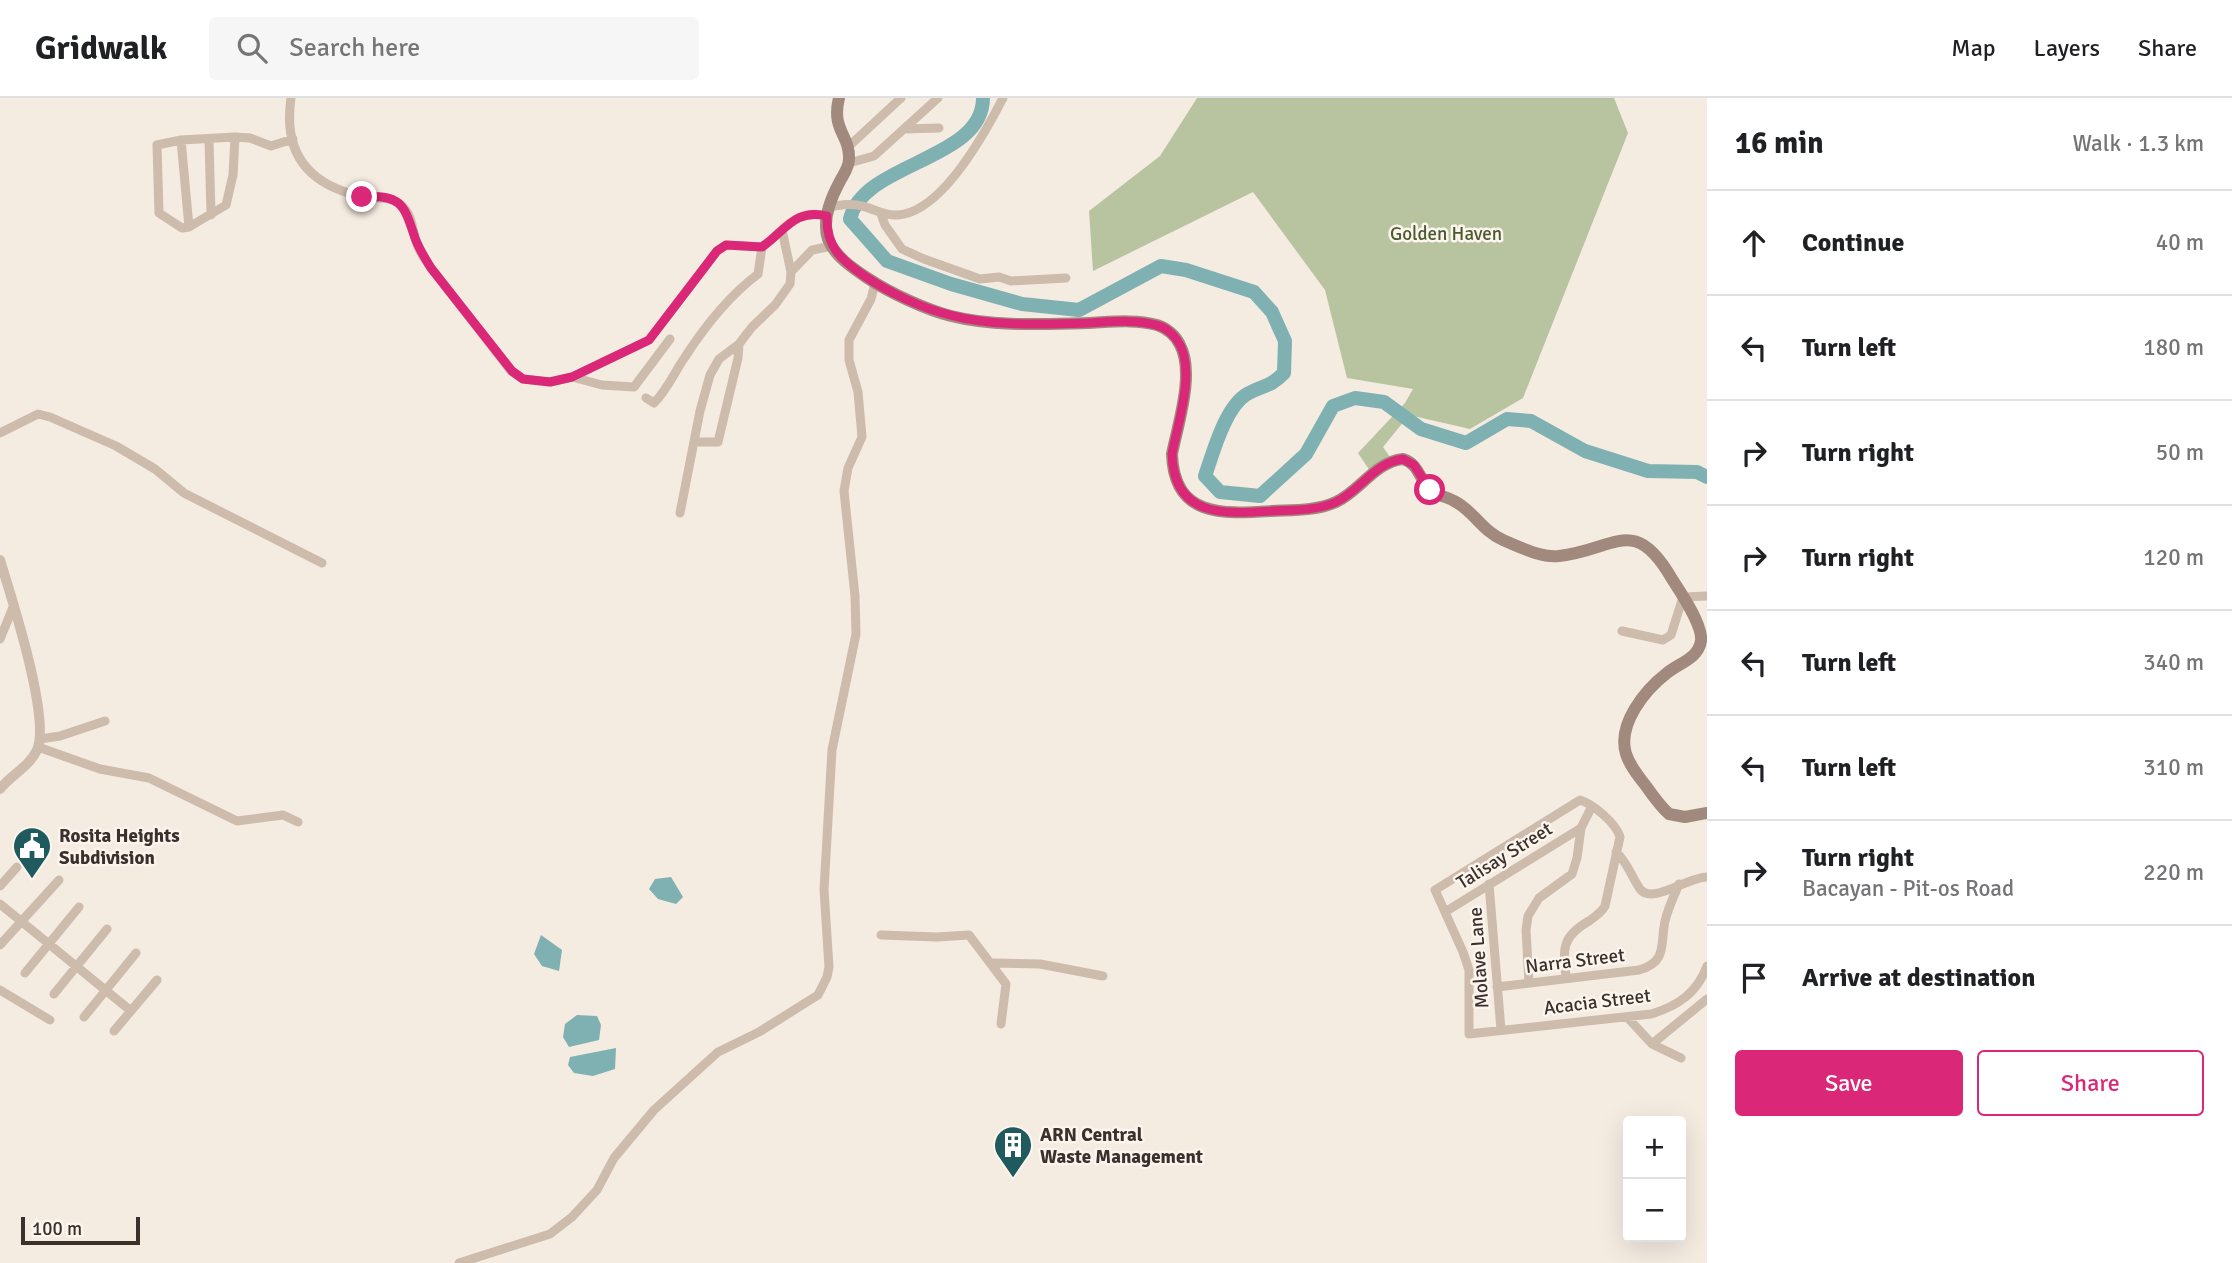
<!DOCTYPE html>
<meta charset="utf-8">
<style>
:root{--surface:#fff;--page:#f6f6f6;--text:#202124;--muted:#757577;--line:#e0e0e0;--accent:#db2777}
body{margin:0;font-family:Signika,sans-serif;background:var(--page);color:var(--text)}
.controls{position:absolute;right:21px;bottom:21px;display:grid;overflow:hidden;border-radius:7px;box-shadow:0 7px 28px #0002}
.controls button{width:63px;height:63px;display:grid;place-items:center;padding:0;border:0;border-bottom:2px solid var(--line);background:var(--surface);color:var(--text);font:35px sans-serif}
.scale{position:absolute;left:21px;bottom:18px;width:119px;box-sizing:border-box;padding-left:7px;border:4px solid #3b302b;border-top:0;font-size:19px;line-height:24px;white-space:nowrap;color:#3b302b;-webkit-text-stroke:5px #fbf5ee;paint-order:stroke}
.stop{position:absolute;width:21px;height:21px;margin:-16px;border:5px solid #db2777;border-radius:50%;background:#fff}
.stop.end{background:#db2777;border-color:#fff;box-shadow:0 2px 7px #0008}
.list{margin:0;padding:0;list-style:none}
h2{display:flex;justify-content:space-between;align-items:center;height:91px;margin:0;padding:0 28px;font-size:30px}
h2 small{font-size:23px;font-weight:400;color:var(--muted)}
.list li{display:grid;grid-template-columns:46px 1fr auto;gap:21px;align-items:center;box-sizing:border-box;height:105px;padding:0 28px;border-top:2px solid var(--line)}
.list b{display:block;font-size:26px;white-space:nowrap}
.list p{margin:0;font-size:23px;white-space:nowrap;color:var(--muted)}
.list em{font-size:23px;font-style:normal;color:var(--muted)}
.actions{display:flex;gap:14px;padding:21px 28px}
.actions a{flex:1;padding:16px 0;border:2px solid var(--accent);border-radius:7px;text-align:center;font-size:24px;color:var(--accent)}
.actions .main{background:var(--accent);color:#fff}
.icon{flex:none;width:38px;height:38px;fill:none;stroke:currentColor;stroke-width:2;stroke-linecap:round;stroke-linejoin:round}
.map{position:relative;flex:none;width:1707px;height:1165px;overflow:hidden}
header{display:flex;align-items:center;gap:42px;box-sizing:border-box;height:98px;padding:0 35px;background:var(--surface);border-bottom:2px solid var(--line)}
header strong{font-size:33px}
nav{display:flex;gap:38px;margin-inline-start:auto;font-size:24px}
.search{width:490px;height:63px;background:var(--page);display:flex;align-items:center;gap:18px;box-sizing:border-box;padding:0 24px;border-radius:7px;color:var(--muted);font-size:26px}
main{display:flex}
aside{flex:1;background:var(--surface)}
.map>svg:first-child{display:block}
.green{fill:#b8c4a0}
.water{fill:#7fb0b2}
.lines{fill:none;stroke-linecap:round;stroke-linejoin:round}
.river{stroke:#7fb0b2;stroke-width:14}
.minor{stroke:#cdbbac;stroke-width:9}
.tertiary{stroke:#cdbbac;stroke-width:10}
.secondary{stroke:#a18a7d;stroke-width:12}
.route{stroke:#db2777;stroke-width:9}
.labels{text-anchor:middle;stroke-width:5;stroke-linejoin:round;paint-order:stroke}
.park-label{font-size:19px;fill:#4a5a2e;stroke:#fbf5ee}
.poi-label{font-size:19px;font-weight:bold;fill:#3b302b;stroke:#fbf5ee;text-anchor:start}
.street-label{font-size:19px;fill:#3b302b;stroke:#fbf5ee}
</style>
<header>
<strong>Gridwalk</strong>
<div class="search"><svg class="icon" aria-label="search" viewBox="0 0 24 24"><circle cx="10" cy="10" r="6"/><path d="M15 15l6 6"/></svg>Search here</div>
<nav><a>Map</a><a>Layers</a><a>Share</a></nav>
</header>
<main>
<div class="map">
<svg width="1707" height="1165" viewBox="0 0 1707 1165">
<rect width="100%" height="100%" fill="#f4ebe1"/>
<path class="green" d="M1197,0H1614L1628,35L1523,300L1470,331L1409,317L1383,349L1394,365L1372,376L1358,355L1405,305L1413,291L1347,280L1325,192L1253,94L1093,173L1089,113L1160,58Z"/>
<path class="water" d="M671,779L683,799L676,806L658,801L649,791L655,781Z
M541,837L562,852L559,873L542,868L534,856Z
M577,917L597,918L601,927L599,942L569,949L563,939L565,926Z
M616,950L615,971L593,978L574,975L568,967L570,959Z"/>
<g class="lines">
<path class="river" d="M983,0C983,63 863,64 850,121L887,163L951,186L1022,206L1079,212L1161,168L1186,172L1254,194L1272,214L1285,243L1284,275C1269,290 1263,287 1247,296C1225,309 1213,355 1205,378L1220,394L1260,398L1306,356L1333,308L1355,300L1384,304L1421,331L1466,345L1507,321L1531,323L1585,353L1648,373L1697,374L1707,379"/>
<path class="minor" d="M291,0C283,54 307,86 360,98C375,102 387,96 401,107C414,117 412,137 419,151C422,158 427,164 431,170L511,273L523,281L550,284L572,279L649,242L717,153L726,147L762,149C785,132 795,110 827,118
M905,31L939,30
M235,39L233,77L226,107L189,129L182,130L159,115L157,47L181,42L235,39L250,40L271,48L293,41
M181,42L189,129
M209,42L211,117
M847,50L901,0
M849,65L874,58L938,0
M830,109C841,107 851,105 862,108C875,111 884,118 898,117C942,114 985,35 1003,0
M881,116L885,127L902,151L924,161L980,181L999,179L1011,183L1066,180
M791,174L812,152L832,148
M572,279L602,287L634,289L670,241
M646,300L654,305C667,292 674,275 685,259C705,228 729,198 758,176L762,149
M0,335L38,316L50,319L116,348L155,371L184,395L322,465
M694,344H718L738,260L739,246
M680,415L700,313L710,277L719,261L739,246L752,229L775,207L790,186L791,174L782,132
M1622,533L1663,542L1671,537L1683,499L1707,498
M0,541L14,507
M40,641L60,638L105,623
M38,649L100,671L149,680L237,723L283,717L298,724
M1616,754C1628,765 1631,778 1640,791C1652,807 1688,779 1707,779
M1489,786L1501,932
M0,788L17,769
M0,806L131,913
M1445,814L1581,730
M881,837L937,839L969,837L1006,886L1001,926
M0,847L59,782
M993,865L1040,866L1103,878
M25,875L79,809
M1566,880C1563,851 1561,839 1589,823C1596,818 1601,815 1605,808L1620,739C1616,725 1593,706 1580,702L1435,792L1463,854L1469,872V936L1651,916C1678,908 1697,895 1707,868
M1529,885L1526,832L1528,818L1539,800L1572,776L1577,760L1581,730L1592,708
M1497,889L1639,872C1668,864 1660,846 1665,823C1668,810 1674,798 1679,786
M0,892L50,922
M54,896L107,831
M84,919L136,855
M1627,919L1652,946L1681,960
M114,933L157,882
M1652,946L1707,901
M459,1165L550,1136L572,1119L597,1092L614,1060L654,1012L718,954L759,934L818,897L827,879L829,869L824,792L832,652L856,536L855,498L844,393L848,370L862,339L858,294L849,262V242L871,201L875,185"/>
<path class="tertiary" d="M0,462C11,498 51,621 37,652C29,669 11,677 0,691"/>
<path class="secondary" d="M839,0C831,32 850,37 849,61C849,70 843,77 839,85C831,100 822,123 828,141C835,159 854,171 869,181C890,195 927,212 951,218C995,229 1043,226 1088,225C1111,224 1135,221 1157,227C1167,230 1176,238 1180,247C1195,275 1178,326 1172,356C1174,420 1224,416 1272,413C1293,412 1316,413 1336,404C1360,393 1375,364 1403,361C1419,366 1419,381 1430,392C1436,398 1446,398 1454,403C1473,412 1482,433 1503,442C1520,449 1541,460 1559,458C1615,452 1634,415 1672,481C1681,495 1703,527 1701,543C1698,561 1679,565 1667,575C1645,592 1617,626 1626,656C1630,668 1638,678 1646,688C1653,698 1660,708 1669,716L1685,719L1707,715"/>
</g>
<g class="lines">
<path class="route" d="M362,99C402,96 404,107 415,140C419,151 425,160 431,170L512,273L523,281L550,284L572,279L649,242L717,153L726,147L762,149C785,133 795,110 827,118C826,148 840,161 863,177C888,194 921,210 950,217C994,229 1043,226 1088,225C1110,224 1134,221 1156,227C1165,229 1172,235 1177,242C1197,269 1178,325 1172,356C1174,420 1224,416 1272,413C1293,412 1316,413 1336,404C1360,393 1375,364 1403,361L1414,367L1430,392"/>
</g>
<defs>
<symbol id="civic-pin" viewBox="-11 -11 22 30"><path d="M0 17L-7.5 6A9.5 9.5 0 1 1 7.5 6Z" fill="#1f5a5e" stroke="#fbf5ee"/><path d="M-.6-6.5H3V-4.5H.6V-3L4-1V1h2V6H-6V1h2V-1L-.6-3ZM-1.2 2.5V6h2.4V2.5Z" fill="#fff"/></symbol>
<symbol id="building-pin" viewBox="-11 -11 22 30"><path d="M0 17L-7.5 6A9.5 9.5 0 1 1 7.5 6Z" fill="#1f5a5e" stroke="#fbf5ee"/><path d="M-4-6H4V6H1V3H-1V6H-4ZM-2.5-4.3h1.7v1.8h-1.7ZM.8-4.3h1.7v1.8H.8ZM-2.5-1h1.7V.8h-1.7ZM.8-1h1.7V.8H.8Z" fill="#fff"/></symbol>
</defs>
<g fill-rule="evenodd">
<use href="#civic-pin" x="10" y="726" width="44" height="60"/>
<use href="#building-pin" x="991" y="1025" width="44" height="60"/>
</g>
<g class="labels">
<g class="park-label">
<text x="1446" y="142">Golden Haven</text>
</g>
<g class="poi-label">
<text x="59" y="744">Rosita Heights<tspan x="59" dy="22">Subdivision</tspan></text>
<text x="1040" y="1043">ARN Central<tspan x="1040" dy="22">Waste Management</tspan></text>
</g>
<g class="street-label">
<text transform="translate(1504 757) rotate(-32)" y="7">Talisay Street</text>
<text transform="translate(1478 860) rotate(-94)" y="7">Molave Lane</text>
<text transform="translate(1575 862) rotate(-7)" y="7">Narra Street</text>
<text transform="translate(1597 903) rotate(-7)" y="7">Acacia Street</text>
</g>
</g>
</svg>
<div class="controls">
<button>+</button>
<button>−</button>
</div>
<div class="scale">100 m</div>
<div class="stop" style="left:1430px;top:392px"></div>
<div class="stop end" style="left:362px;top:99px"></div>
</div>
<aside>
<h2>16 min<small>Walk · 1.3 km</small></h2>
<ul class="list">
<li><svg class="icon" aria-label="ahead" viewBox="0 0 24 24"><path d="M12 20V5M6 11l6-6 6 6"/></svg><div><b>Continue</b></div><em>40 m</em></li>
<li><svg class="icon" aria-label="left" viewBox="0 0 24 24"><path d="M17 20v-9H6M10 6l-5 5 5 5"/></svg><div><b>Turn left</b></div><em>180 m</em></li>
<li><svg class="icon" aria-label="right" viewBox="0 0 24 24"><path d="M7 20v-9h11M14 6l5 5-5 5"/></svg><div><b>Turn right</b></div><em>50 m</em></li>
<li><svg class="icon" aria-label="right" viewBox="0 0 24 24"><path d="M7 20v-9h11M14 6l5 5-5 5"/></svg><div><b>Turn right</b></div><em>120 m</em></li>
<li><svg class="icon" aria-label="left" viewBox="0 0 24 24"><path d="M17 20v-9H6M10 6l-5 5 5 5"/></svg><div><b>Turn left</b></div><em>340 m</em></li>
<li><svg class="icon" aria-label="left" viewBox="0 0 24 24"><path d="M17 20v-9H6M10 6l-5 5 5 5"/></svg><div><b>Turn left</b></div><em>310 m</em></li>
<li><svg class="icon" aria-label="right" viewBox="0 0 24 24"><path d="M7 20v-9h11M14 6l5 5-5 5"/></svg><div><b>Turn right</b><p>Bacayan - Pit-os Road</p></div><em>220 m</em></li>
<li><svg class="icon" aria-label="arrive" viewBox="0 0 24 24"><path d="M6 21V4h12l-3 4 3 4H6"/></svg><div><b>Arrive at destination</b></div></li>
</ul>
<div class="actions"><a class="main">Save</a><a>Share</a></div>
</aside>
</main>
